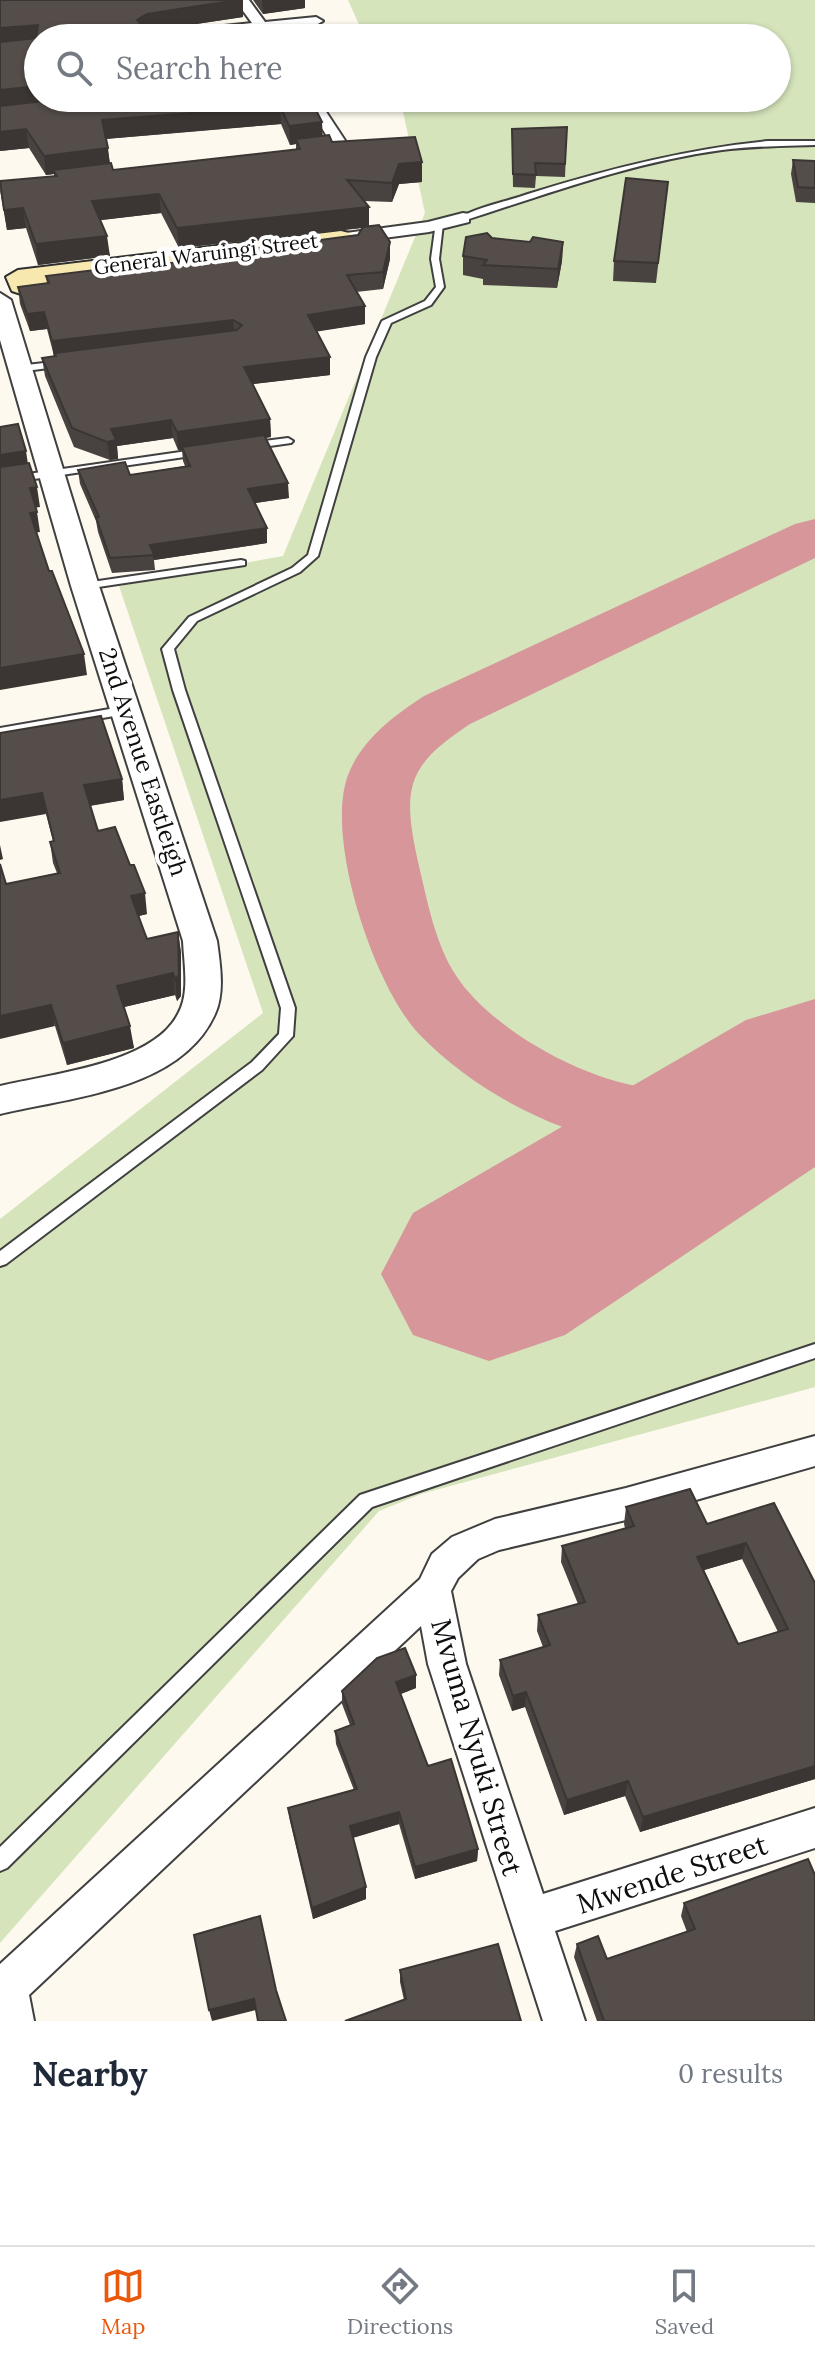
<!DOCTYPE html>
<style>
:root{--surface:#fff;--page:#f6f6f7;--text:#1f2937;--muted:#747a83;--line:#e0e1e3;--accent:#ea580c}
body{margin:0;font-family:Lora,serif;background:var(--page);color:var(--text)}
.list{margin:0;padding:0;list-style:none}
h2{display:flex;justify-content:space-between;align-items:center;height:104px;margin:0;padding:0 32px;font-size:34px}
h2 small{font-size:26px;font-weight:400;color:var(--muted)}
.icon{flex:none;width:44px;height:44px;fill:none;stroke:currentColor;stroke-width:2;stroke-linecap:round;stroke-linejoin:round}
.map{position:relative;flex:none;width:815px;height:2021px;overflow:hidden}
.search{position:absolute;background:var(--surface);box-shadow:0 2px 6px #0004;left:24px;right:24px;top:24px;height:88px;display:flex;align-items:center;gap:20px;box-sizing:border-box;padding:0 28px;border-radius:44px;color:var(--muted);font-size:30px}
.sheet{height:224px;background:var(--surface)}
nav{display:flex;justify-content:space-around;align-items:center;box-sizing:border-box;height:112px;border-top:2px solid var(--line);background:var(--surface);font-size:22px;color:var(--muted)}
nav a{display:grid;justify-items:center;gap:4px}
nav .on{color:var(--accent)}
.map>svg:first-child{display:block}
.green{fill:#d5e4bb}
.lines{fill:none;stroke-linecap:round;stroke-linejoin:round}
.taxiway{fill:#d6969a;fill-rule:evenodd}
.runway{fill:#d6969a;fill-rule:evenodd}
.service-casing{stroke:#404040;stroke-width:4}
.minor-casing{stroke:#404040;stroke-width:4}
.tertiary-casing{stroke:#404040;stroke-width:4}
.secondary-casing{stroke:#2f2f2f;stroke-width:4}
.service{fill:#fff;fill-rule:evenodd}
.minor{fill:#fff;fill-rule:evenodd}
.tertiary{fill:#fff;fill-rule:evenodd}
.secondary{fill:#f7e8b0;fill-rule:evenodd}
.wall{fill:#484240;fill-rule:evenodd}
.shaded-wall{fill:#3b3634}
.building{fill:#544d4a;stroke:#3b3634;stroke-width:2;fill-rule:evenodd}
.labels{text-anchor:middle;stroke-width:8;stroke-linejoin:round;paint-order:stroke}
.far-street-label{font-size:20px;fill:#0d0d0d;stroke:#fff}
.street-label{font-size:24px;fill:#0d0d0d;stroke:#fff}
.near-street-label{font-size:28px;fill:#0d0d0d;stroke:#fff}
</style>
<div class="map">
<svg width="815" height="2021" viewBox="0 0 815 2021">
<rect width="100%" height="100%" fill="#fdf9ee"/>
<path class="green" d="M348,0H815V1387L421,1494L379,1511L0,1943V1219L263,1013L119,586L283,556L425,213L400,98H777V38H365Z"/>
<g class="lines">
<path class="taxiway" d="M815,519V558L470,724C406,766 402,788 418,862C427,899 435,945 457,977C495,1034 603,1092 671,1089C691,1088 711,1086 731,1082C744,1078 759,1070 772,1069C781,1068 793,1075 801,1077L813,1098L801,1119C743,1138 685,1158 624,1145C548,1129 473,1090 419,1034C374,986 326,842 347,778C360,741 392,717 424,696L795,524Z"/>
<path class="runway" d="M815,999V1167L565,1335L489,1361L413,1335L381,1274L413,1213L746,1020Z"/>
<defs>
<path id="service" d="M768,141H815V145C784,146 753,146 722,150C634,162 550,193 466,220L459,218C479,206 506,202 528,194C607,169 686,149 768,141Z
M436,222L443,224L439,259L444,287L431,305L391,323L376,357L318,556L300,572L197,621L174,649L185,690L295,1008L293,1036L262,1070L6,1264L0,1266V1251L252,1062L279,1034L281,1008L173,690L162,649L189,617L292,568L308,555L366,357L382,321L425,301L436,287L431,259Z
M61,361L64,362V366L18,372L13,369L18,366Z
M288,438L293,441L291,443L249,449L244,446L249,443Z
M201,449L206,452L205,454L0,484V478Z
M241,560L245,561V565L85,589L80,586L85,583Z
M127,706L133,710L131,713L0,736V728Z
M815,1344V1358L372,1507L7,1868L0,1871V1847L360,1495Z"/>
<path id="minor" d="M235,0H249L265,22L316,17L323,21L316,25L270,30L276,38H262L257,31L190,38H142L149,34L252,23Z
M303,98H317L346,142L334,153L307,158L299,153L330,141Z
M463,213L469,214V222L429,232L346,243L338,238L346,233L428,222Z
M815,1436V1466L626,1520L499,1550L478,1559L458,1578L451,1591L466,1664L543,1894L815,1808V1848L555,1931L585,2021H543L428,1664L421,1626L29,1995L34,2021H0V1964L420,1579L432,1554L452,1537L495,1519L626,1488Z"/>
<path id="tertiary" d="M0,293L11,300L99,586L217,941C220,964 225,992 215,1014C181,1090 71,1097 0,1114V1086C50,1074 153,1064 178,1014C190,993 184,964 183,941L71,586L0,340Z"/>
<path id="secondary" d="M341,231L349,233L360,243L357,248L315,256L303,250L110,273L109,281L100,283L21,294L12,291L6,277L18,270Z"/>
</defs>
<use href="#service" class="service-casing"/>
<use href="#minor" class="minor-casing"/>
<use href="#tertiary" class="tertiary-casing"/>
<use href="#secondary" class="secondary-casing"/>
<use href="#service" class="service"/>
<use href="#minor" class="minor"/>
<use href="#tertiary" class="tertiary"/>
<use href="#secondary" class="secondary"/>
</g>
<path class="wall" d="M0,0H243V17L170,28L38,98H301L322,136L332,142L422,182L399,184L392,202L364,201L369,207V226L390,259L383,289L356,292L365,306V324L316,331L330,357V375L252,384L270,419L271,437L265,438L289,498L255,503L267,528V543L154,560L155,570L112,573L98,532L96,521L80,484L78,470L130,475L185,466L183,461L182,450H178L173,438L117,446L118,459L110,460L74,447L45,376L42,358L54,356L47,329L30,331L20,304L18,287L47,284L46,276L121,270L191,260V257L358,235L363,228L179,248L161,213L100,220L110,256L38,265L26,228L7,230L0,190L54,176V174L46,175L29,148L0,151ZM281,124L290,145L296,144V150L113,170L110,163L106,139Z
M253,0H305V8L263,14Z
M567,127L565,177L536,176L535,188L513,187L512,129Z
M793,160L815,161V203L796,202L791,174Z
M668,182L656,283L613,281L614,261Z
M492,238L530,242H563L562,261L557,288L483,285V279L463,275V256Z
M0,733L122,779L124,800L90,806L98,831L147,914L139,916L147,939L178,932L181,953V996L177,1001L175,995L124,1007L134,1048L67,1065L55,1026L6,884L57,873L53,863L50,842L53,841L46,814Z
M774,1503L815,1779L640,1832L625,1796L564,1815L525,1707L512,1711L499,1675L500,1660L543,1647L537,1631L538,1615L578,1604L561,1562L562,1546L625,1528L624,1524L626,1507L707,1524ZM742,1559L778,1632L738,1644L704,1570Z
M416,1688L400,1694L428,1766L478,1849L477,1861L415,1879L399,1824L353,1838L366,1899L313,1919L290,1821L288,1808L354,1790L336,1744L335,1731L350,1725L342,1704V1691Z
M684,1903L815,2021H597L574,1957L577,1944L607,1959L687,1932L681,1916Z
M400,1970L521,2021L404,2000L400,1982Z"/>
<path class="shaded-wall" d="M243,0V17L149,31L137,20L147,14Z
M262,0H305V8L263,14Z
M38,25L39,38L0,46V28Z
M38,86V98H101L0,109V90Z
M280,106L281,124L104,139L102,120Z
M322,122L323,141L296,139V144L290,145L289,126Z
M26,129L29,148L0,151V132Z
M108,148L110,167L53,170L54,174L46,175L44,156Z
M422,162V182L399,184L392,202V183L399,164Z
M159,194L161,213L94,221L92,201Z
M369,207V227L179,248L177,228Z
M23,208L26,228L7,230L4,210Z
M107,236L110,256L38,265L36,244Z
M390,242V259L383,289V272Z
M563,242L562,261L557,288L558,269Z
M365,306V324L308,333V315Z
M44,312L47,329L30,331L27,314Z
M233,320L235,337L54,359L52,341Z
M330,357V375L245,385L244,367Z
M270,419L271,437L183,450L182,447V450H178L177,432Z
M171,420L173,438L117,446L118,459L110,460L107,442L111,429Z
M26,451L29,471L0,475V455Z
M288,483L289,498L249,504L248,489Z
M37,487L40,507L33,508L30,488Z
M37,512L40,532L33,533L30,513Z
M267,528V543L154,560L150,545Z
M84,654L87,675L0,690V668Z
M122,779L124,800L87,806L84,785Z
M42,793L46,814L0,822V800Z
M0,845L3,859L0,860Z
M145,893L147,914L134,917L131,896Z
M178,932L181,953V996L177,1001L175,979Z
M173,973L175,995L120,1008L117,986Z
M51,1005L55,1026L0,1039V1016Z
M130,1026L134,1048L67,1065L63,1043Z
M746,1543L742,1559L694,1573L697,1557Z
M416,1675V1688L396,1696V1682Z
M526,1692L525,1707L512,1711L513,1696Z
M815,1766V1779L640,1832L643,1817Z
M628,1781L625,1796L564,1815L567,1800Z
M399,1812V1824L351,1838L350,1826Z
M478,1849L477,1861L415,1879V1867Z
M366,1887V1899L313,1919L312,1908Z
M254,1999L256,2010L212,2021L209,2010Z"/>
<path class="building" d="M0,0H238L147,14L137,20L140,23H167L177,38H38V86L0,90V42L36,38L38,25L0,28Z
M71,98H301L304,104H313L322,122L289,126L280,106L102,120L108,148L44,156L26,129L0,132V106Z
M567,127L565,164L535,163L536,175L513,174L512,129Z
M329,135L332,142L415,137L422,162L399,164L392,183L347,180L369,207L177,228L159,194L92,201L107,236L36,244L23,208L4,210L0,181L57,176L53,170L111,163L113,170L300,149L296,139Z
M793,160L815,161V188L798,187Z
M626,178L668,182L658,263L614,261Z
M379,225L390,242L383,272L347,275L365,306L308,315L330,357L244,367L270,419L177,432L171,420L111,429L116,440L107,442L72,428L42,358L56,356L55,353L237,330L242,325L233,320L52,341L44,312L27,314L18,287L49,283L46,276L119,267L121,270L193,260L191,257L358,235L363,227Z
M487,233L492,238L530,242L533,237L563,242L558,269L483,265L487,260L463,256L466,237Z
M18,424L26,451L0,455V427Z
M264,435L288,483L248,489L267,528L150,545L154,555L110,558L96,517H99L78,470L125,462L130,475L190,466L182,447Z
M29,463L37,487L30,488L37,512L30,513L49,571H52L84,654L0,668V467Z
M101,716L122,779L84,785L98,831L115,827L130,865H134L145,893L131,896L147,939L178,932L179,975L175,979L173,973L117,986L130,1026L63,1043L51,1005L0,1016V864L6,884L60,873L50,842L54,841L42,793L0,800V733Z
M690,1489L707,1524L774,1503L815,1583V1766L643,1817L628,1781L567,1800L526,1692L513,1696L500,1660L550,1645L538,1615L585,1602L562,1546L634,1526L626,1507ZM746,1543L788,1629L738,1644L697,1557Z
M405,1648L416,1675L396,1682L428,1766L451,1759L478,1849L415,1867L399,1812L350,1826L366,1887L312,1908L288,1808L357,1789L335,1731L354,1724L342,1691L377,1658Z
M808,1859L815,1875V2021H604L577,1944L598,1936L607,1959L695,1929L684,1903Z
M260,1916L276,1990L286,2021H258L254,1999L209,2010L194,1935Z
M498,1944L521,2021H345L406,1999L400,1970Z"/>
<g class="labels">
<g class="far-street-label">
<text transform="translate(206 254) rotate(-7)" y="7">General Waruingi Street</text>
</g>
<g class="street-label">
<text transform="translate(143 762) rotate(72)" y="8">2nd Avenue Eastleigh</text>
</g>
<g class="near-street-label">
<text transform="translate(477 1747) rotate(74)" y="10">Mvuma Nyuki Street</text>
<text transform="translate(672 1874) rotate(-18)" y="10">Mwende Street</text>
</g>
</g>
</svg>
<div class="search"><svg class="icon" aria-label="search" viewBox="0 0 24 24"><circle cx="10" cy="10" r="6"/><path d="M15 15l6 6"/></svg>Search here</div>
</div>
<section class="sheet">
<h2>Nearby<small>0 results</small></h2>
<ul class="list">
</ul>
</section>
<nav>
<a class="on"><svg class="icon" aria-label="map" viewBox="0 0 24 24"><path d="M3 6l6-2 6 2 6-2v14l-6 2-6-2-6 2zM9 4v14M15 6v14"/></svg>Map</a>
<a><svg class="icon" aria-label="directions" viewBox="0 0 24 24"><path d="M12 3l9 9-9 9-9-9zM9 14v-3h6M13 9l2 2-2 2"/></svg>Directions</a>
<a><svg class="icon" aria-label="saved" viewBox="0 0 24 24"><path d="M7 4h10v16l-5-4-5 4z"/></svg>Saved</a>
</nav>
